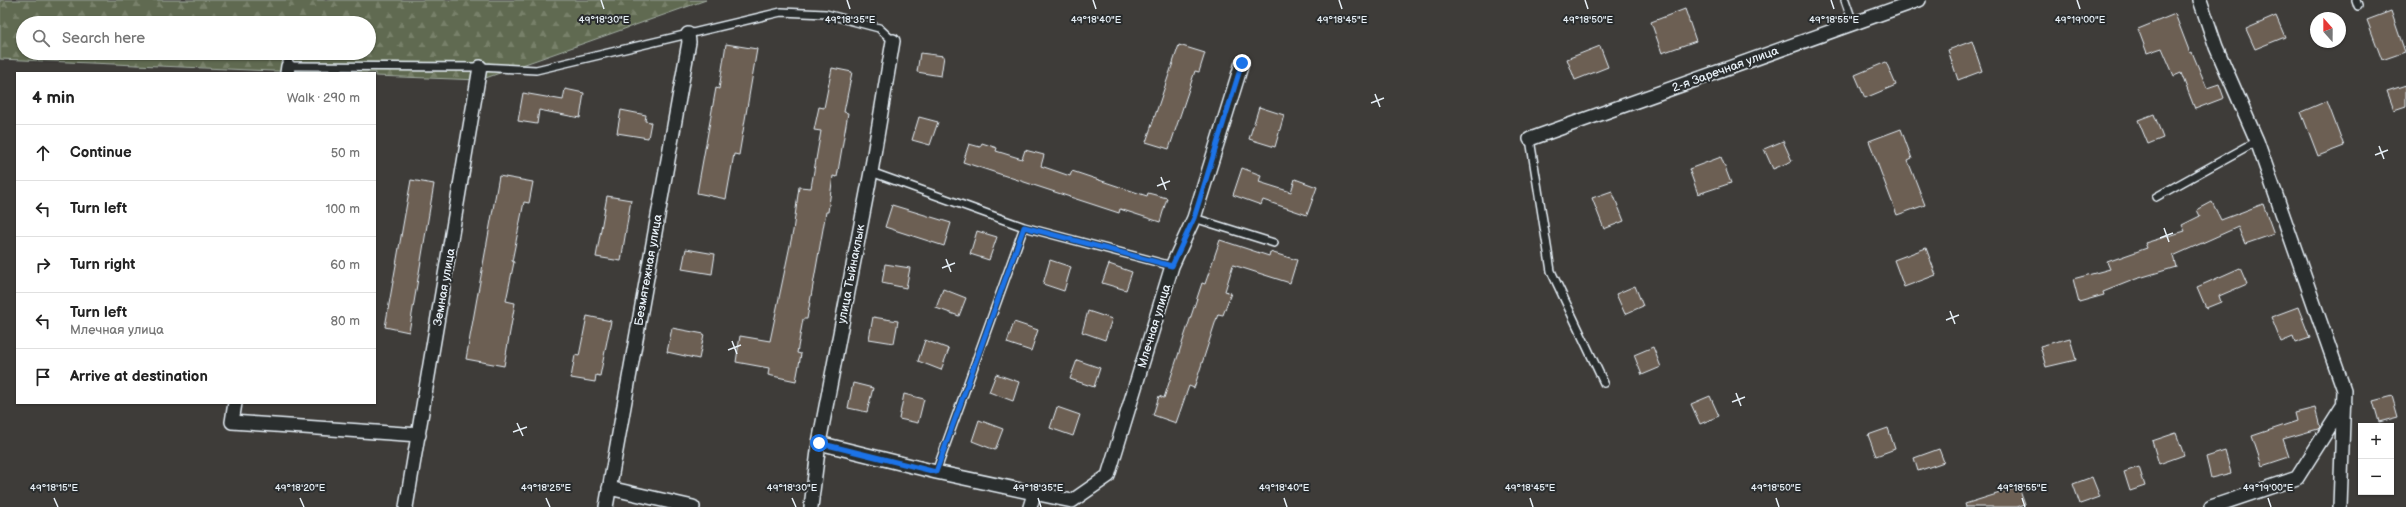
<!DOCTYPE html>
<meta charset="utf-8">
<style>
:root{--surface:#fff;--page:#f2f2f2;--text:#222;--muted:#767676;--line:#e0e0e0}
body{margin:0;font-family:"Balsamiq Sans",sans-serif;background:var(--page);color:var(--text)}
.controls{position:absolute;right:12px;bottom:12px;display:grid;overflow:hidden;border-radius:0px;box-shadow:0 1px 3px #0004}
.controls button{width:36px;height:36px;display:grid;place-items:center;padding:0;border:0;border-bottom:1px solid var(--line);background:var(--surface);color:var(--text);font:20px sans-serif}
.compass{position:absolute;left:2310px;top:12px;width:36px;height:36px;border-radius:50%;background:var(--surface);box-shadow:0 1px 3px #0004;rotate:339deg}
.stop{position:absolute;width:12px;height:12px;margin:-9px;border:3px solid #1a73e8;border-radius:50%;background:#fff}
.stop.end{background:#1a73e8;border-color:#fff;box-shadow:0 1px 4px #0008}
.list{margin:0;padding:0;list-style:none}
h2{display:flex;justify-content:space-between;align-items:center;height:52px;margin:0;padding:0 16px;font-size:17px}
h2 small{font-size:13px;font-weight:400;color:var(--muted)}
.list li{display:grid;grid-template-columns:26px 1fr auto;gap:12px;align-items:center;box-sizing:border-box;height:56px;padding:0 16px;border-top:1px solid var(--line)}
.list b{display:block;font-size:15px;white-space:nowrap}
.list p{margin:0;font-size:13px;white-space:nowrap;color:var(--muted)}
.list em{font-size:13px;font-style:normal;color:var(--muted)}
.icon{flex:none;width:22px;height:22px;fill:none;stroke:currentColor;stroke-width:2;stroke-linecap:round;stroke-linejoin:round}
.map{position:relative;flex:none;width:2406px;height:507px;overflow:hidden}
.search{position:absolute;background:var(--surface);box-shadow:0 1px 3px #0004;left:16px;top:16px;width:360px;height:44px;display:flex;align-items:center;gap:10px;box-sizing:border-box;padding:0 14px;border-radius:22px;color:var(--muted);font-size:15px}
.panel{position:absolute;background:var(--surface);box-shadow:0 1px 3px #0004;left:16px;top:72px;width:360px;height:332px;border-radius:0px}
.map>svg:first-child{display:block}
.forest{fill:url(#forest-firs);stroke:#a4aea4;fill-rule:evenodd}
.building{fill:#6c5e53;stroke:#e8f1f8}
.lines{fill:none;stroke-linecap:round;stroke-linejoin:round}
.lane-casing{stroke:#e8f1f8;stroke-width:10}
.street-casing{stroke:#e8f1f8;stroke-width:16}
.lane{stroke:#2a2d2e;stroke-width:7}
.street{stroke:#2a2d2e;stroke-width:13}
.route{stroke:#1a73e8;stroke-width:5}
.ticks{fill:none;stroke:#e8f1f8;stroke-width:1.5}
.labels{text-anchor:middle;stroke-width:4;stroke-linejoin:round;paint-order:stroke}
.street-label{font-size:12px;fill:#e8f1f8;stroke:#2a2d2e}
.ticks-label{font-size:10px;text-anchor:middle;fill:#e8f1f8;stroke:#2a2d2e;stroke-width:4;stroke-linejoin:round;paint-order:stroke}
</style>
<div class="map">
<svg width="2406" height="507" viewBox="0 0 2406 507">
<defs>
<pattern id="forest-firs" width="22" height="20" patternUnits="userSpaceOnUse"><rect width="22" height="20" fill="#616b51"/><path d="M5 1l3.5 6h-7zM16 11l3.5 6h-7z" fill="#78816b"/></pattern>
</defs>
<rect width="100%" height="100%" fill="#3e3c39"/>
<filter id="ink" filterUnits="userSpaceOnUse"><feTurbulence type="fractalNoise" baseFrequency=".025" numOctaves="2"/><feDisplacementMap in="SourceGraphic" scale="8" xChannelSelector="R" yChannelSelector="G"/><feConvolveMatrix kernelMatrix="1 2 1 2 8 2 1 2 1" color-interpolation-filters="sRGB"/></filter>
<g filter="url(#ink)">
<path class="forest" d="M0,0H706L480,80L375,76V73H318L0,59ZM23,23H369V53H23Z"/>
<path class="building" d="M1685,9L1696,41L1662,53L1651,22Z
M2391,11L2405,52L2382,60L2367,20Z
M2175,14L2190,53L2192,52L2207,88L2219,84L2224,98L2195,109L2181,73L2174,76L2162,48L2147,53L2138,29Z
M2276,16L2285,37L2255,49L2246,29Z
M1972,41L1982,71L1958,80L1948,50Z
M726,44L757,49L739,155L734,154L726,199L697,193L716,88L719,89Z
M1179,45L1205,53L1199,72L1195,71L1169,149L1146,142Z
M1600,46L1608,67L1575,80L1567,59Z
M920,53L944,56L941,76L917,72Z
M1886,62L1896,85L1865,98L1855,75Z
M832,68L852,72L844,112L848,113L837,177L833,176L828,212H826L807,319H803L797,353L801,354L796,381L768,375L769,368L736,362L740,336L770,341L793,231L799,187L811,188L821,131L814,130L819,107L824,108Z
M2406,85V106L2394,110L2387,91Z
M565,89L584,93L580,118L539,110L537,124L518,121L523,93L563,100Z
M2327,101L2344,146L2318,156L2301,112Z
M1259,107L1284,115L1275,147L1249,139Z
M621,110L646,115L645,121L651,122L648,138L617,133Z
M2154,114L2163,138L2148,144L2138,120Z
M919,117L938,122L930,145L912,140Z
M1901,129L1912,159L1908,161L1925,205L1897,215L1869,141Z
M1783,141L1792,161L1773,169L1764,149Z
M982,143L997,148L996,151L1022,159L1025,150L1044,155L1041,166L1070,176L1072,171L1147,196L1148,193L1167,198L1160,222L1120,209L1119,213L963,162L969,144L980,147Z
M1721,157L1731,183L1698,194L1689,169Z
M1242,168L1261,175L1259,182L1291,192L1295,179L1317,187L1307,215L1263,200L1261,205L1233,195Z
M499,176L533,182L529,203L524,202L512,261L514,262L506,301L515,303L504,366L466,359Z
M411,180L434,184L409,332L385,327Z
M1612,191L1624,221L1604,229L1592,198Z
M607,196L631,200L621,261L596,257Z
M2212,202L2221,220L2263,204L2274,234L2245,244L2238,227L2173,256L2176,267L2136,279L2103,292L2104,295L2079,302L2073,279L2110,269L2107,262L2147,248L2145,243L2185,231L2182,225L2200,216L2197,210Z
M892,205L951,223L944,246L885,227Z
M977,231L997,237L989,260L970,254Z
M1220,240L1269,256L1270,252L1297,260L1290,283L1233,265L1225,291L1231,293L1223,315L1218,314L1194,388L1189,386L1176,423L1153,415L1159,396L1164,398L1202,283L1205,284Z
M1926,248L1936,275L1904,287L1894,260Z
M686,249L715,254L712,274L682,269Z
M1050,260L1071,267L1064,291L1043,284Z
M885,264L910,268L906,288L882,283Z
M1109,264L1132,272L1126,290L1102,283Z
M2240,268L2247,284L2219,296L2221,302L2206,308L2197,287Z
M1635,286L1643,306L1625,314L1616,294Z
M943,289L966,298L959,316L936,308Z
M2298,307L2310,338L2295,343L2293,337L2281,342L2271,317Z
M1088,311L1112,319L1105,340L1082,332Z
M587,316L611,321L600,376L596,375L595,382L571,378L575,355L579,356Z
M873,317L898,321L894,343L869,339Z
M1014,322L1038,330L1031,351L1007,343Z
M672,328L704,334L699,359L667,352Z
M2070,338L2076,360L2046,367L2040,346Z
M925,340L949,349L941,370L918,361Z
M1653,347L1661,367L1642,375L1634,355Z
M1077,360L1100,368L1094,387L1070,379Z
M996,374L1019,382L1013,401L989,392Z
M853,383L873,388L867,412L848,408Z
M904,394L924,399L918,423L899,419Z
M1710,396L1719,416L1700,424L1691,404Z
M2392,396L2398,417L2379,422L2373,401Z
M1057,407L1080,415L1073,436L1050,428Z
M2315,408L2320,427L2318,429L2283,439L2289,457L2262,466L2252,436L2297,421L2295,413Z
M979,420L1003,429L995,450L972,441Z
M1888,428L1895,449L1876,456L1868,435Z
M2176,433L2184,455L2159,464L2152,441Z
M1939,449L1944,462L1918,471L1914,458Z
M2225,451L2231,473L2211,478L2206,457Z
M2139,467L2145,486L2130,491L2124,472Z
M2092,477L2100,497L2080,504L2073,484Z
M2019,487L2025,504L2017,507H1966L1965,504Z"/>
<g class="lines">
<defs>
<path id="lane" d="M1845,0L1853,23
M2356,0L2358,6
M288,66L480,67L536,70L781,12L826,14L879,28L893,41
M1530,139L1551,271L1604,383
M871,172L1024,227L1172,266
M2156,197L2257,141
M1194,218L1274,243
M936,472L1024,227"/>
<path id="street" d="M2200,0L2216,47L2257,141L2344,390L2340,507
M287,73L288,66
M1530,139L1919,0
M235,403L232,422L419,435
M819,443L936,472L1072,501L1108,476L1172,266L1194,218L1242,63
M609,488L693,507
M406,507L480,67
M606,507L689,42L688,34
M811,507L819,443L871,172L893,41
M1030,507L1034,494
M2211,507L2297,478L2344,404"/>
</defs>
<use href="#lane" class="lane-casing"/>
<use href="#street" class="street-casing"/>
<use href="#lane" class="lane"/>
<use href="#street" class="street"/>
</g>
</g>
<g class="lines" filter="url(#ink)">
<path class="route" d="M819,443L936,472L1024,227L1172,266L1194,218L1242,63"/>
</g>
<path class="ticks" d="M601,0L604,9M847,0L850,9M1093,0L1096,9M1339,0L1342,9M1585,0L1588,9M1831,0L1834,9M2077,0L2080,9M1375,94L1380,107M1371,103L1384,98M2379,146L2384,159M2375,155L2388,150M1161,177L1166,190M1157,186L1170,181M2164,228L2169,242M2160,238L2173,233M946,259L951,272M942,268L955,263M1950,311L1955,324M1946,320L1959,315M732,341L737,354M728,350L741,345M1736,393L1741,406M1732,402L1745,397M517,423L523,436M513,432L527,427M54,498L58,507M300,498L304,507M546,498L550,507M792,498L796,507M1038,498L1041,507M1284,498L1287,507M1530,498L1533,507M1776,498L1779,507M2022,498L2025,507M2268,498L2271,507"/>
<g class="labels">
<g class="street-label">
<text transform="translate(1725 69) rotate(-20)" y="4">2-я Заречная улица</text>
<text transform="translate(648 270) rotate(-80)" y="4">Безмятежная улица</text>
<text transform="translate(851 274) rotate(-79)" y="4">улица Тыйнаклык</text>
<text transform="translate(444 287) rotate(-80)" y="4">Земная улица</text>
<text transform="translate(1154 326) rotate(-73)" y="4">Млечная улица</text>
</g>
</g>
<g class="ticks-label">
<text x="604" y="23">49°18'30"E</text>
<text x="850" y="23">49°18'35"E</text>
<text x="1096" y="23">49°18'40"E</text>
<text x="1342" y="23">49°18'45"E</text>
<text x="1588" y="23">49°18'50"E</text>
<text x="1834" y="23">49°18'55"E</text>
<text x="2080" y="23">49°19'00"E</text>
<text x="54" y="491">49°18'15"E</text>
<text x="300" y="491">49°18'20"E</text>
<text x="546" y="491">49°18'25"E</text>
<text x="792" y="491">49°18'30"E</text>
<text x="1038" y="491">49°18'35"E</text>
<text x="1284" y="491">49°18'40"E</text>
<text x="1530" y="491">49°18'45"E</text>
<text x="1776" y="491">49°18'50"E</text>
<text x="2022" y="491">49°18'55"E</text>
<text x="2268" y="491">49°19'00"E</text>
</g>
</svg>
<div class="controls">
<button>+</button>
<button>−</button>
</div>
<svg class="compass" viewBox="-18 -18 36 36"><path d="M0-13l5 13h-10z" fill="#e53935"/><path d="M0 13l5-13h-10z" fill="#767676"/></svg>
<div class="stop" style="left:819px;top:443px"></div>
<div class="stop end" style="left:1242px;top:63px"></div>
<div class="search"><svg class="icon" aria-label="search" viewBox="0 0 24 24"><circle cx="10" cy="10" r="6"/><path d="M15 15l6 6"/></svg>Search here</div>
<section class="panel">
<h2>4 min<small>Walk · 290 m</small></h2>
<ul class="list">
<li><svg class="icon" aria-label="ahead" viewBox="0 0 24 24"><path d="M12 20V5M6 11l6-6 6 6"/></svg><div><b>Continue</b></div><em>50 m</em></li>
<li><svg class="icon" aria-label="left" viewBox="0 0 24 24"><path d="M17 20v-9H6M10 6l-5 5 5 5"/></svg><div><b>Turn left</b></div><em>100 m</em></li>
<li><svg class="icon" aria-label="right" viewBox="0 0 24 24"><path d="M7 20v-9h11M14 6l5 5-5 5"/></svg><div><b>Turn right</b></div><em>60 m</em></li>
<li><svg class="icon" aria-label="left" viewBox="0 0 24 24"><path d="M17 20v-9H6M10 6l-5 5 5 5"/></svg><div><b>Turn left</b><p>Млечная улица</p></div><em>80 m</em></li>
<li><svg class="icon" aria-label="arrive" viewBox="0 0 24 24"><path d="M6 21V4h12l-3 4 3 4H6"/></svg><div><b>Arrive at destination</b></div></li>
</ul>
</section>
</div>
